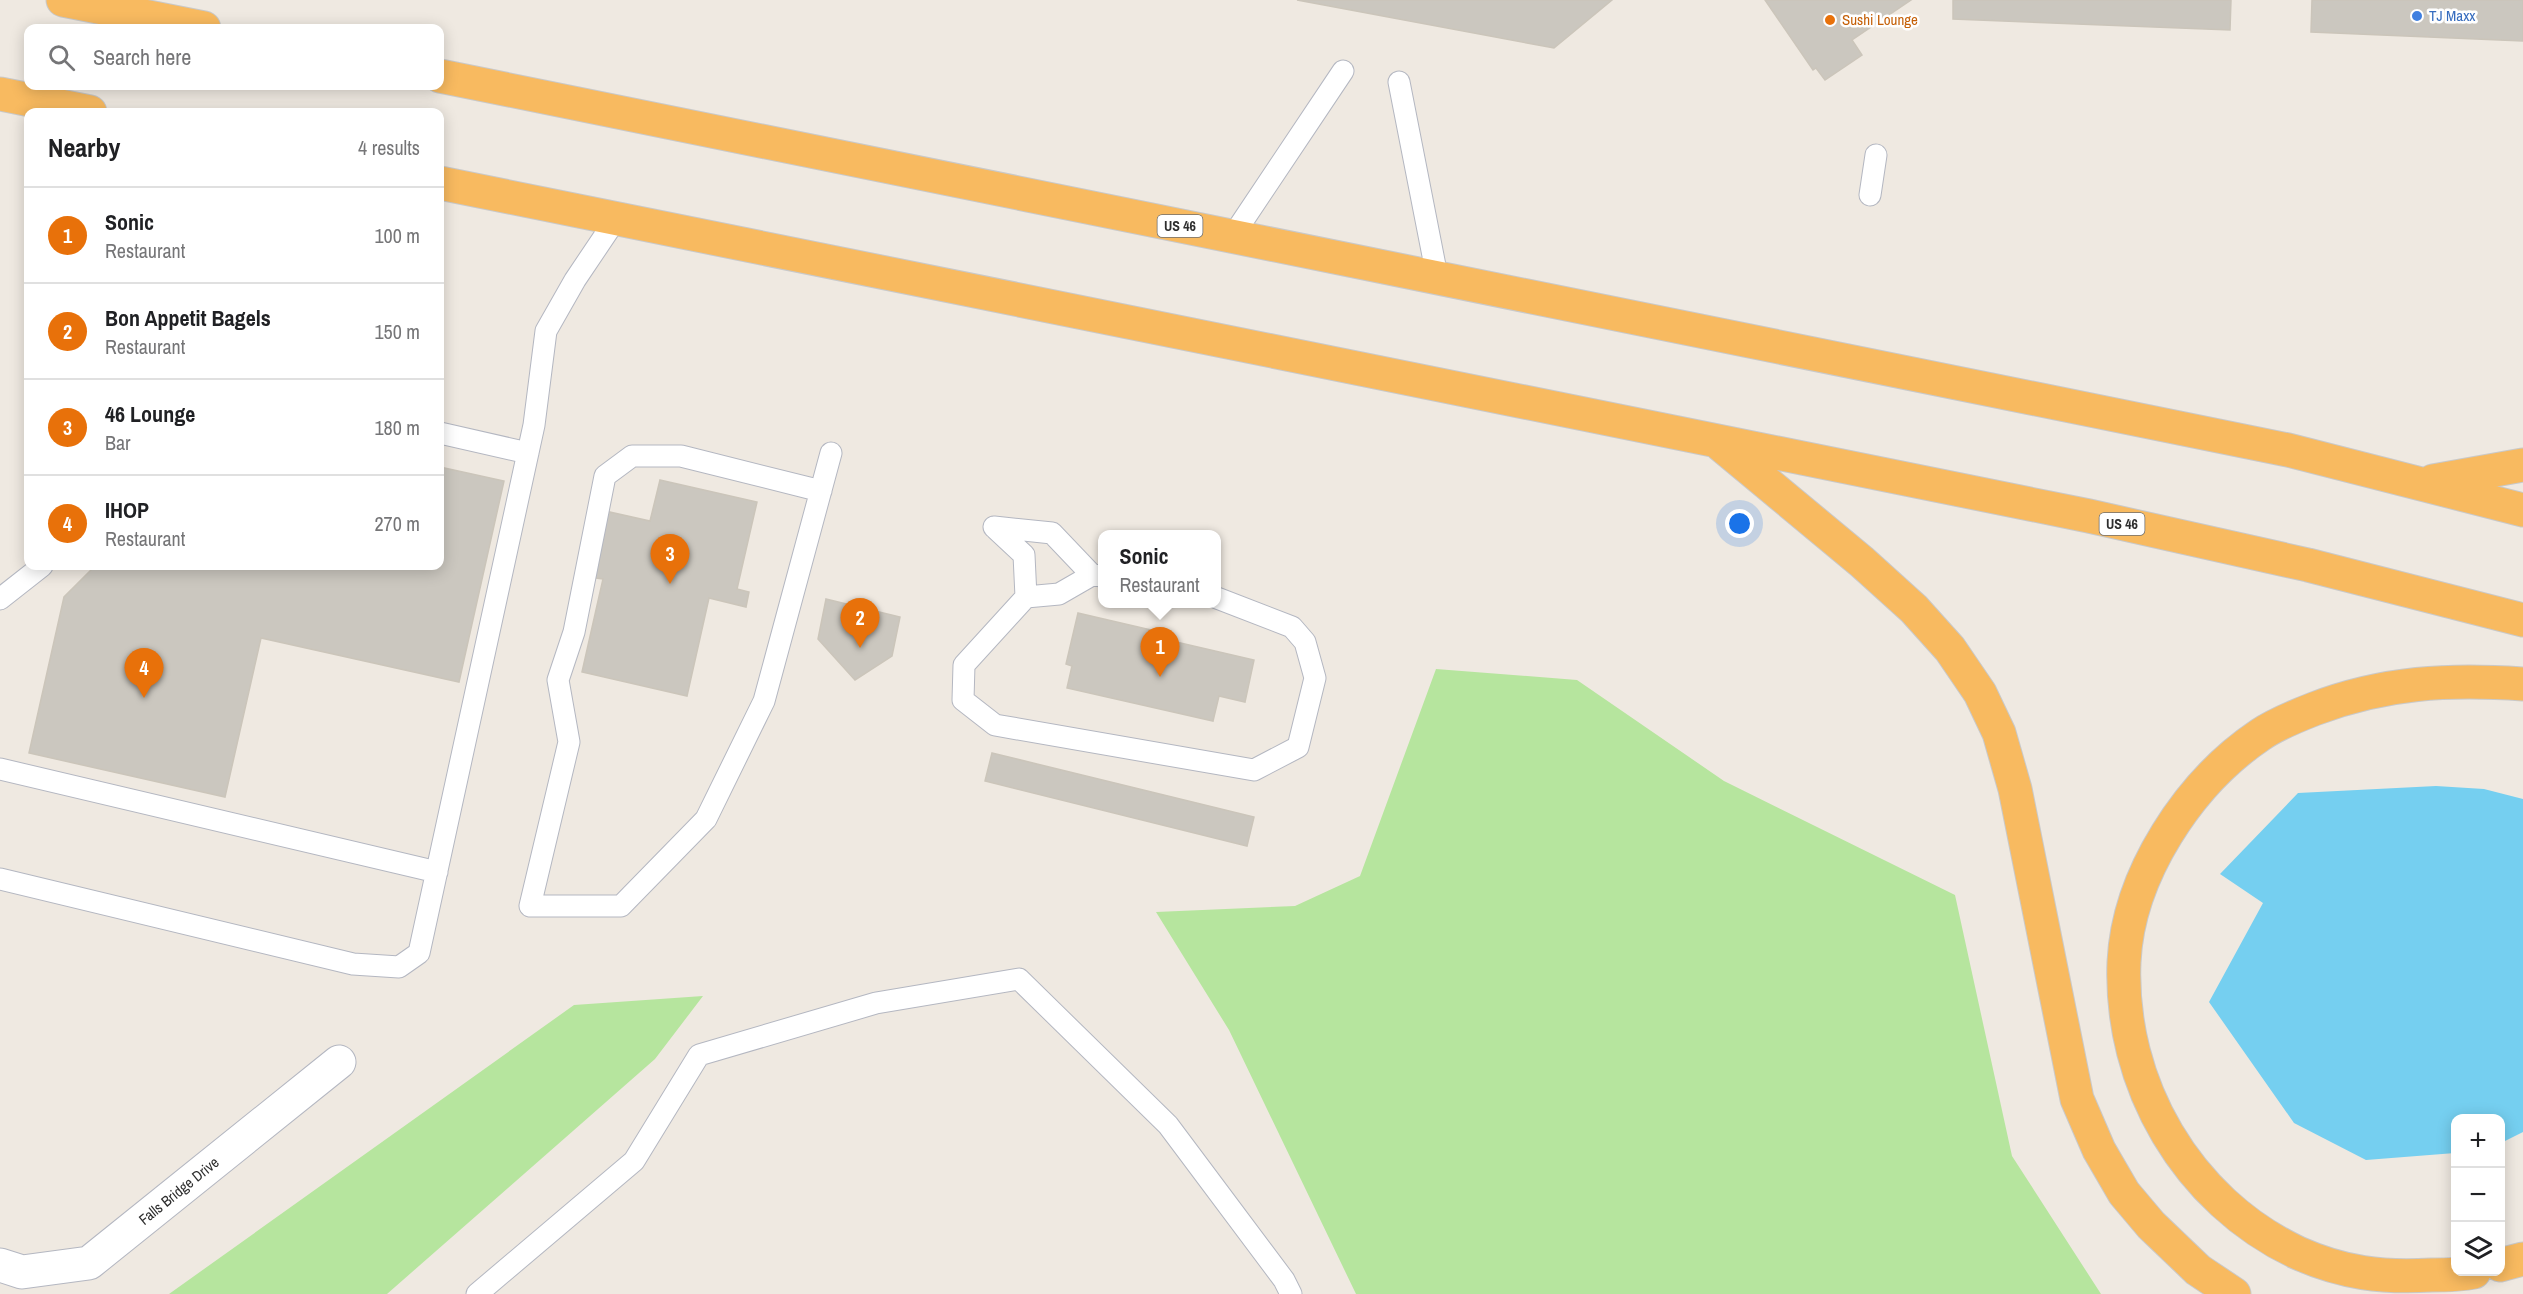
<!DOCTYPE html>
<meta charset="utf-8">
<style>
:root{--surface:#fff;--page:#f6f6f6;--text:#202124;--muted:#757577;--line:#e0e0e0;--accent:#4264fb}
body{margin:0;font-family:"Archivo Narrow",sans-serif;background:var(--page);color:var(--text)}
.controls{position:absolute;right:18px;bottom:18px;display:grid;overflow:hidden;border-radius:12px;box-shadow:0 3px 15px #0003}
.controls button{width:54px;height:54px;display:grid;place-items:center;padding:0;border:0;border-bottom:2px solid var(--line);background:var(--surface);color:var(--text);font:30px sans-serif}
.you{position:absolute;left:1740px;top:524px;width:21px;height:21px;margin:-15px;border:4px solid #fff;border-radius:50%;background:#1a73e8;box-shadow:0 0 0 9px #1a73e833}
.badge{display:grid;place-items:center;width:39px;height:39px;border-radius:50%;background:var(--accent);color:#fff;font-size:20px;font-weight:700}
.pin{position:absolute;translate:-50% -50px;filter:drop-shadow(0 2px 3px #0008)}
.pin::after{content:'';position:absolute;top:32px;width:21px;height:18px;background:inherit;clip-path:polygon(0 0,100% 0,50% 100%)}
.popup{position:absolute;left:1098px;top:530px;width:123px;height:78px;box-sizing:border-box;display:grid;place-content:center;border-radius:12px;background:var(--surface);filter:drop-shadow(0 2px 4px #0005);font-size:20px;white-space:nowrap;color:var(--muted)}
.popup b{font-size:22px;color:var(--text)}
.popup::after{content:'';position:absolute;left:50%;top:100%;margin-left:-12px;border:12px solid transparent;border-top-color:var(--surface)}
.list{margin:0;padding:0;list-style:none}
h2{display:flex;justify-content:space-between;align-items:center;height:78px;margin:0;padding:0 24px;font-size:26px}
h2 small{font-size:20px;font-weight:400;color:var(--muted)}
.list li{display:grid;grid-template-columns:39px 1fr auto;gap:18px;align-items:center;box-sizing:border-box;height:96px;padding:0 24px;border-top:2px solid var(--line)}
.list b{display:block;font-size:22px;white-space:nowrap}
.list p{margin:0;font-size:20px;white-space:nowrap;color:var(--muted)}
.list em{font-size:20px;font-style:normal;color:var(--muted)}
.icon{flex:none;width:33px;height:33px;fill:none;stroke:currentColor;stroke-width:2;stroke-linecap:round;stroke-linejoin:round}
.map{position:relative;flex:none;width:2523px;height:1294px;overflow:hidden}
.search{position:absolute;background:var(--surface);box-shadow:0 3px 15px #0003;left:24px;top:24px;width:420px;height:66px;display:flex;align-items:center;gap:15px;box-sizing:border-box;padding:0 21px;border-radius:12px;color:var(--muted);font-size:22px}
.panel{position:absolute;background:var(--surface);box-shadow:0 3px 15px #0003;left:24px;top:108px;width:420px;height:462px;border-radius:12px}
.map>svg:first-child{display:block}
.green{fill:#b6e59e}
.water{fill:#75cff0}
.building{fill:#cbc7bf;stroke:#cbc5ba;stroke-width:1.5}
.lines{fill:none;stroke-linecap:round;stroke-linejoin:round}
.service-casing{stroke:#b4b7c1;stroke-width:23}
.minor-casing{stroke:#b4b7c1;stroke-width:35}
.trunk-casing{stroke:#c9c9c9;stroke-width:35}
.service{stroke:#fff;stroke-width:21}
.minor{stroke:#fff;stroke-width:33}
.trunk{stroke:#f8ba60;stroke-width:33}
.shop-dot{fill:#3f7fe0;stroke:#fff;stroke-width:2}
.food-dot{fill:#e8710a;stroke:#fff;stroke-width:2}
.labels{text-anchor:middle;stroke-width:5;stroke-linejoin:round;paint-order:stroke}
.shield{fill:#fff;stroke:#6d6d6d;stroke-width:1.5}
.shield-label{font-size:14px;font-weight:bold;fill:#2e2e2e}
.shop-label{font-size:15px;fill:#366cbe;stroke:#fff;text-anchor:start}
.food-label{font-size:15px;fill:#c56008;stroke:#fff;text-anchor:start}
.street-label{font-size:15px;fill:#2e2e2e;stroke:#fff}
</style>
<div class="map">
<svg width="2523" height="1294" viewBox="0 0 2523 1294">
<rect width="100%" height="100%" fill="#efe9e1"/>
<path class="green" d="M1436,669L1577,680L1724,781L1955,895L2012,1156L2101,1294H1356L1229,1030L1156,912L1295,906L1360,876Z
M703,996L655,1059L387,1294H169L574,1005Z"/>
<path class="water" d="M2436,786L2484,789L2523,799V1132L2501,1143L2500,1118H2456L2455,1153L2366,1160L2294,1123L2209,1002L2263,903L2220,874L2298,793Z"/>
<path class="building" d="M1297,0H1612L1554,48Z
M1765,0H1911L1852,40L1862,55L1825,80L1816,68L1813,70Z
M1953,0H2231L2230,30L1953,19Z
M2312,0H2523V41L2311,32Z
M440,467L504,481L459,682L261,638L225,797L29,753L64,597L95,566H440Z
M660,480L757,502L737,589L749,592L746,607L709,598L687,696L582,672L603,579L589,577L605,511L650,521Z
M826,599L900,617L892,656L855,680L818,639Z
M1078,613L1160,632L1159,638L1254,660L1245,702L1219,696L1213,721L1067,688L1072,666L1066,664Z
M992,753L1254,817L1247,846L985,781Z"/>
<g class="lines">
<defs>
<path id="service" d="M1399,82L1437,276
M1870,195L1876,155
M1232,237L1343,71
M440,433L528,453
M821,491L681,456H632L605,476L574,632L558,680L569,742L530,906H621L706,819L764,701L831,453
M994,527L1024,555L1026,597L964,665L963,700L995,725L1254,770L1298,747L1315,678L1305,642L1292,627L1217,598
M994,527L1052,533L1092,575L1103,576
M1026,597L1059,594L1092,575
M0,599L42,566
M0,769L437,872
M0,879L353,964L399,967L419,953L534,425L546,331L575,280L616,219
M477,1294L634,1161L699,1055L876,1003L1019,979L1168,1125L1284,1280L1291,1294"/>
<path id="minor" d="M0,1265L22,1272L89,1263L339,1062"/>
<path id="trunk" d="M63,0L204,28
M440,76L2288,450L2523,510
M0,94L90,112
M440,183L2089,516L2308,565L2523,620
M1720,444L1862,562L1914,609L1950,649L1980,693L1999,733L2015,789L2077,1099L2099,1150L2124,1193L2151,1225L2198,1270L2234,1294
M2433,481L2523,465
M2500,1265L2523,1259
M2474,1272C2460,1275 2446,1275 2431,1275C2382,1278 2343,1273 2298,1253C2187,1201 2119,1084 2124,962C2128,875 2189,783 2260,735C2276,724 2296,716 2314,709C2384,682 2449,679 2523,684"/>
</defs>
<use href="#service" class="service-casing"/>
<use href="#minor" class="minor-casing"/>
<use href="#trunk" class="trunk-casing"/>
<use href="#service" class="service"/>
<use href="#minor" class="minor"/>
<use href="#trunk" class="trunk"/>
</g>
<circle class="shop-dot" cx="2417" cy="16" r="6"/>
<circle class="food-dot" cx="1830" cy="20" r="6"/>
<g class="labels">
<g class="shield">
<rect x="1157.5" y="215" width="45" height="22" rx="4.5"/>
<rect x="2099.5" y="513" width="45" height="22" rx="4.5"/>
</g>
<g class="shield-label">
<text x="1180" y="231">US 46</text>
<text x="2122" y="529">US 46</text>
</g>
<g class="shop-label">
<text x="2429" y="21">TJ Maxx</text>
</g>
<g class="food-label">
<text x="1842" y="25">Sushi Lounge</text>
</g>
<g class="street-label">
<text transform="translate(179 1191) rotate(-39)" y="5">Falls Bridge Drive</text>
</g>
</g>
</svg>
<div class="controls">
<button>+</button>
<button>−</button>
<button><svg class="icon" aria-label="layers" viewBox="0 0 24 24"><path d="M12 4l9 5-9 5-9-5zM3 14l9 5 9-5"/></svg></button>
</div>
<div class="you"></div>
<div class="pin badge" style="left:1160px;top:677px;background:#e8710a">1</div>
<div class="popup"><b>Sonic</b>Restaurant</div>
<div class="pin badge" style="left:860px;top:648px;background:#e8710a">2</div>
<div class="pin badge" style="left:670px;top:584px;background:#e8710a">3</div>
<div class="pin badge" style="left:144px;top:698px;background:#e8710a">4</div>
<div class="search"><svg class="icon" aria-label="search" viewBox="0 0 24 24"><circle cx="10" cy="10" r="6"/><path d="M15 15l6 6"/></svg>Search here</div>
<section class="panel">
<h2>Nearby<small>4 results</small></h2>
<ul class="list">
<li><span class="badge" style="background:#e8710a">1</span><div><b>Sonic</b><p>Restaurant</p></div><em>100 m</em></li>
<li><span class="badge" style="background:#e8710a">2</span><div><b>Bon Appetit Bagels</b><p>Restaurant</p></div><em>150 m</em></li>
<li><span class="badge" style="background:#e8710a">3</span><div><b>46 Lounge</b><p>Bar</p></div><em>180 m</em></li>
<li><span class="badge" style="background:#e8710a">4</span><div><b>IHOP</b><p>Restaurant</p></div><em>270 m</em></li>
</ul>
</section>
</div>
